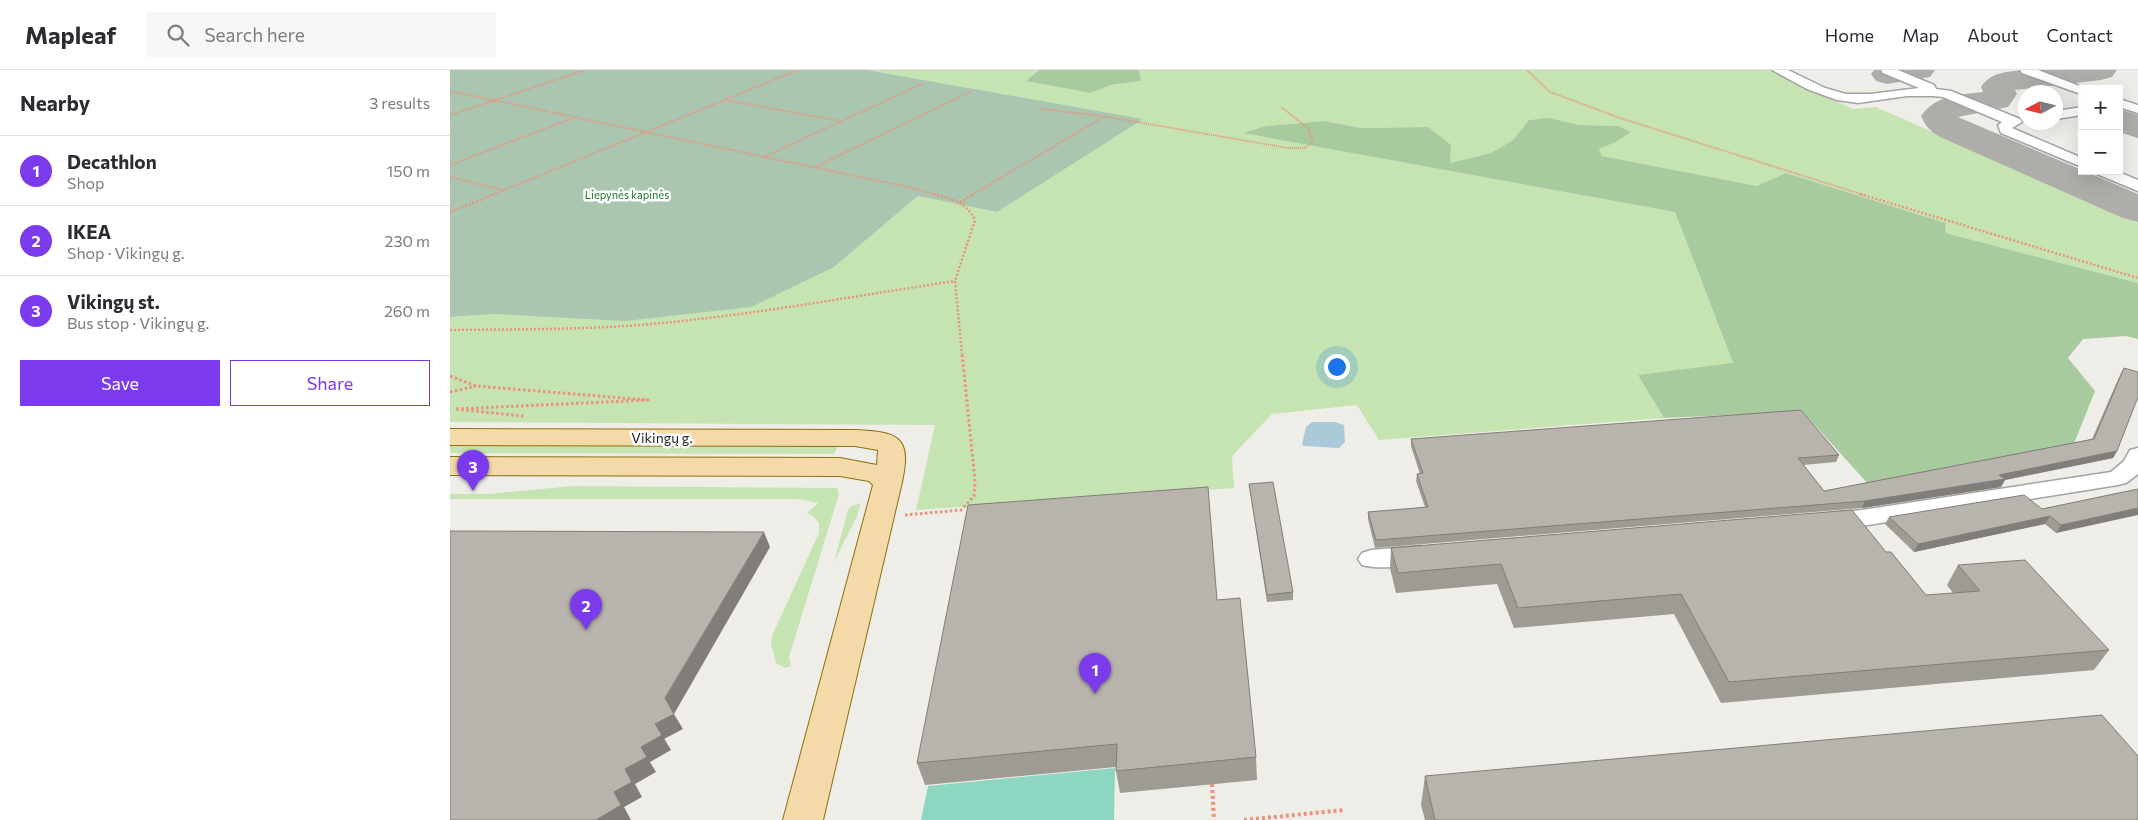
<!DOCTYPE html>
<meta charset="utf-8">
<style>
:root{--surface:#fff;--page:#f7f7f7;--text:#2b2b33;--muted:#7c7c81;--line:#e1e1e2;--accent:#7c3aed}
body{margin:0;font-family:Commissioner,sans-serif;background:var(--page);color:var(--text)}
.controls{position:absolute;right:15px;top:15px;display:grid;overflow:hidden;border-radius:0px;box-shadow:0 5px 20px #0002}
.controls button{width:45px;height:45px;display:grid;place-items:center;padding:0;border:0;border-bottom:1px solid var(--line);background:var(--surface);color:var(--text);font:25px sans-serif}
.compass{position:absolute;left:1568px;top:15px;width:45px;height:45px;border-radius:50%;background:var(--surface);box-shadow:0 5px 20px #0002;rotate:263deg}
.you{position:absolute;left:886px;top:296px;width:18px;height:18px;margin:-12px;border:4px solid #fff;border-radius:50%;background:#1a73e8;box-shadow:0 0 0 8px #1a73e833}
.badge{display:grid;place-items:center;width:32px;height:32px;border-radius:50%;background:var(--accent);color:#fff;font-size:16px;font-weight:700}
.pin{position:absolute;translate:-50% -41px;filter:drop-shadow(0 1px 2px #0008)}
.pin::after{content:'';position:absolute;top:26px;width:18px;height:15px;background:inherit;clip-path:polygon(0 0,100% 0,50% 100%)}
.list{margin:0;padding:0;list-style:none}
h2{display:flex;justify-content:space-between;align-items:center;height:65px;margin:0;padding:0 20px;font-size:21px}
h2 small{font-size:16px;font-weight:400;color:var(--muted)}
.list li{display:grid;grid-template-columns:32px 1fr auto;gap:15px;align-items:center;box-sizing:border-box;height:70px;padding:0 20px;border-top:1px solid var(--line)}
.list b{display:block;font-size:19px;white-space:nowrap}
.list p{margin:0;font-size:16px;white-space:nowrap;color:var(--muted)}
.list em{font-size:16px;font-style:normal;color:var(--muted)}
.actions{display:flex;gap:10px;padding:15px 20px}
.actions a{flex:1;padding:11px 0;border:1px solid var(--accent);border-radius:0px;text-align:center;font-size:18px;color:var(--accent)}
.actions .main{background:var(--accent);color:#fff}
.icon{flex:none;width:28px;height:28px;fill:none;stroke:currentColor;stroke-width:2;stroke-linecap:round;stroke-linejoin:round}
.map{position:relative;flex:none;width:1688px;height:750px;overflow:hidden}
header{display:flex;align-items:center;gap:30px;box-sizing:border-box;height:70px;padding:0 25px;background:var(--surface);border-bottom:1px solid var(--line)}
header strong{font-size:24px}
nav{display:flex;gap:28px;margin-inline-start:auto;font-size:18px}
.search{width:350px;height:45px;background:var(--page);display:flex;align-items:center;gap:12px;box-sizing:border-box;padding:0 18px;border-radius:0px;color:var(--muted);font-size:19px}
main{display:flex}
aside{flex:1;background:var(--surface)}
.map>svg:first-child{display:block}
.grass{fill:#c5e4b2}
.forest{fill:#a8ca9f}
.cemetery{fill:#aac6b1}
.pitch{fill:#8dd6c1}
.water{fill:#abc9d8}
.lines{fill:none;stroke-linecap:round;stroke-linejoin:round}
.taxiway{fill:#aeadaa;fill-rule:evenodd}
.minor-casing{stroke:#a3a3a3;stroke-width:3}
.major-casing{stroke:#8c6f0f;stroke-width:2}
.path-far3{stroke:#ec927a;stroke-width:2;stroke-dasharray:1 1;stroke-linecap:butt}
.path-far2{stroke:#ec927a;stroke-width:2.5;stroke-dasharray:2 2;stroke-linecap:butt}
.path-far1{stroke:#ec927a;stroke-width:3;stroke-dasharray:2.5 2.5;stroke-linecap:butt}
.path{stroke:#ec927a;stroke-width:4;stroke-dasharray:3 3;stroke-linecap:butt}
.minor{fill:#fff;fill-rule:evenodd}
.major{fill:#f3daa8;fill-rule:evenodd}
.wall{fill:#9e9a94}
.shaded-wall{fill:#817d78}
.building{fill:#b8b3ac;stroke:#817d78}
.labels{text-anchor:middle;stroke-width:5;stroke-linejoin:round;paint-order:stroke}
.far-park-label{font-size:11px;fill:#177428;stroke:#fff}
.street-label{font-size:14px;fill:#1f1f1f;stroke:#fff}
</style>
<header>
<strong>Mapleaf</strong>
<div class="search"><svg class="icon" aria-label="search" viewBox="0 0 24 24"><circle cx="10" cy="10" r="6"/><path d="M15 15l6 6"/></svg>Search here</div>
<nav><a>Home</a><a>Map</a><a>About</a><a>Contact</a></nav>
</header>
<main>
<aside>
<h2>Nearby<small>3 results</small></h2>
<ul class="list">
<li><span class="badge">1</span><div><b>Decathlon</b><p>Shop</p></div><em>150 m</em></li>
<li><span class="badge">2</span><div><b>IKEA</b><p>Shop · Vikingų g.</p></div><em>230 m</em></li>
<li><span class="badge">3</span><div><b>Vikingų st.</b><p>Bus stop · Vikingų g.</p></div><em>260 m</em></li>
</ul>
<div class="actions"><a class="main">Save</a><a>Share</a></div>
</aside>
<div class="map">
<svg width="1688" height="750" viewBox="0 0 1688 750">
<rect width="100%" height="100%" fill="#efede7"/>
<path class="grass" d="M418,0H589L576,11L640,23L661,15L691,11L689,0H1321L1403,39L1426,37L1688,153V213L1494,163L1496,153L1336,103L1307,116L1152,86L1149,79L1166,72L1181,62C1165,54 1148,56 1130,55C1110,53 1100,48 1079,50L1063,70L1041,83L1000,93L978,57L911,58L874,51L816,56L794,63L1225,142L1283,294L1188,305L1214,348L929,370L907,335L822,344L782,386L784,418L466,440L485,355L0,352V247L44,244L384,197L468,126L547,142L692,49Z
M0,376H388L384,384L0,383Z
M123,416L387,418L389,424L339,587L341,596L335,598L326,593L321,574L322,566L369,463V453L363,446L357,443L368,433L348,429H0V424H39Z
M411,433L407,446L384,492L398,440L402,436Z"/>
<path class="forest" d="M589,0H689L691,11L661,15L640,23L576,11Z
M1098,48L1129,55L1168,56L1181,62L1166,72L1149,79L1152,86L1307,116L1336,103L1496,153L1495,163L1688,213V269L1676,266L1633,269L1618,288L1645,321L1623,376L1419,415L1353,342L1214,348L1188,305L1283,293L1225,142L793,63L816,56L874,51L911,58L978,57L1001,75L1000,93L1041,83L1063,70L1079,50Z"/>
<path class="cemetery" d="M0,0H418L693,49L547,142L468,126L384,197L301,237L175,251L44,244L0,247Z"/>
<path class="pitch" d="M665,698L664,750H471L478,716Z"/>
<path class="water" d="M862,352H885L894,355L895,372L889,378L854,376L852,374L856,357Z"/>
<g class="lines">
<path class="taxiway" d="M1424,0H1485L1480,7L1437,14L1426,11L1421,4Z
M1573,0H1667L1662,7L1651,10L1565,20L1567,24L1558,37L1508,47L1688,124V152L1673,148L1490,67C1480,61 1476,57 1471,46C1486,25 1508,25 1533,22L1531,17C1541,2 1556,2 1573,0Z
M1669,39L1688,45V68L1669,62Z"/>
<defs>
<path id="minor" d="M1322,0H1338L1375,18L1396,24H1420L1469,18L1433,3L1431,0H1448L1484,15L1486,19L1501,21L1570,49L1572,52L1562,58L1632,88V97L1551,63L1548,55L1552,52L1493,27L1483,26H1457L1408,33L1387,30L1357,19Z
M1570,0H1588L1637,19H1632V24L1628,23L1572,3Z
M1669,29L1688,35V43L1669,37Z
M1632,37V45L1606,49V41Z
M1645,101H1666L1688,110V121L1647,104Z
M1688,378V404L1676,413L1668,415L1412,456L1379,458L1370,456L1367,450L1370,444L1412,440L1661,402L1674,391L1680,380Z
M971,476L980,479L984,485L980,491C962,496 929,500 912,495L908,489L912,483L921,480Z"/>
<path id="major" d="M0,359L405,360C448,362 462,366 452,412L373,750H333L423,415L419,411L390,406L0,405V387L390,388L427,395L428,380L405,376L0,375Z"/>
</defs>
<use href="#minor" class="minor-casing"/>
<use href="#major" class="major-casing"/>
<path class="path-far3" d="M1077,0L1100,22L1170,48L1414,125
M0,21L453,116L488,125
M276,30L390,51
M591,39L646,45L838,78H855L863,71L858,58L831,37
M0,45L135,0
M314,87L474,13
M0,95L123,48
M365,97L522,21
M0,107L53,120
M42,125L348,0
M522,125L655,46"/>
<path class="path-far2" d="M483,124C502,129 516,132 525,150L505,211L512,284
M1410,124L1688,208
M510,132L524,124
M0,142L45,124
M0,260C67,259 134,260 201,254C303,245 404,226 505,211"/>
<path class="path-far1" d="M0,306L26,316L198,330L5,339L74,346
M0,322L26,316
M455,445L511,440L524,426L525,411L512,283"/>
<path class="path" d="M762,714L764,750
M794,750L894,740"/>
<use href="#minor" class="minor"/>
<use href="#major" class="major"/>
</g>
<path class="wall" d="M1674,298L1667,381L1663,388L1555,410L1551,417L1412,438L925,478L918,449V442L975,437L966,411L967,404H970L961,376V369L1389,385L1386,392L1353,395L1374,421L1642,369L1670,305Z
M799,414L843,522V530L817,532L800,421Z
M1688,419L1606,463L1595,454L1464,482L1435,454L1439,447L1592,439Z
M941,478L1436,482L1476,525L1503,523L1497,515L1508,495L1659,580L1644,600L1271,633L1224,544L1064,558L1047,514L946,523L940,498Z
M767,530L806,687L807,710L670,723L666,701V697L475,715L467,693Z
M975,706L1688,750H975L971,735Z"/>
<path class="shaded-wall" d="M1667,381L1663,388L1555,410L1551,417L1412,438L1415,431Z
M1688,438V445L1606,463L1611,455Z
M1600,446L1595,454L1464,482L1468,474Z
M314,462L320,477L224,644L233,659L214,669L205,654L215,628Z
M212,665L221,680L200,692L206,702L185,714L192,727L174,737L181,750H146L164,722L175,699L191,677Z"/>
<path class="building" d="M1674,298L1688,302V327L1667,381L1549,405L1555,409L1415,431L926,470L918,442L978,437L967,404L973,403L961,369L1351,340L1389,385L1348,388L1374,421L1644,369Z
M823,412L843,522L817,525L799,414Z
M758,417L767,530L790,528L806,687L666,701L667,674L467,693L518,435Z
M1688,419V438L1611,455L1600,446L1468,474L1439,447L1574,425L1592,439Z
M1402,440L1436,482H1441L1476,525L1530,521L1508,495L1575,490L1659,580L1279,612L1231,524L1068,538L1051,494L948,503L941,478Z
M0,461L314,462L215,628L224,644L205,654L212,665L191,677L197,687L175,699L182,712L164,722L171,735L146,750H0Z
M1652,645L1688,686V750H985L975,706Z"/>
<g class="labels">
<g class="far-park-label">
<text x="177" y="129">Liepynės kapinės</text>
</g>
<g class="street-label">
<text x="212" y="373">Vikingų g.</text>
</g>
</g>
</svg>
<div class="controls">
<button>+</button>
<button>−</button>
</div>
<svg class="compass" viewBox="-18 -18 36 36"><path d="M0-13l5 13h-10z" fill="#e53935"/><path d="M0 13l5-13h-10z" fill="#7c7c81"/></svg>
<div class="you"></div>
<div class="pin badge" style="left:645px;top:624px">1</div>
<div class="pin badge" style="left:136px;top:560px">2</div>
<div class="pin badge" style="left:23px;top:421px">3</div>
</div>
</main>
